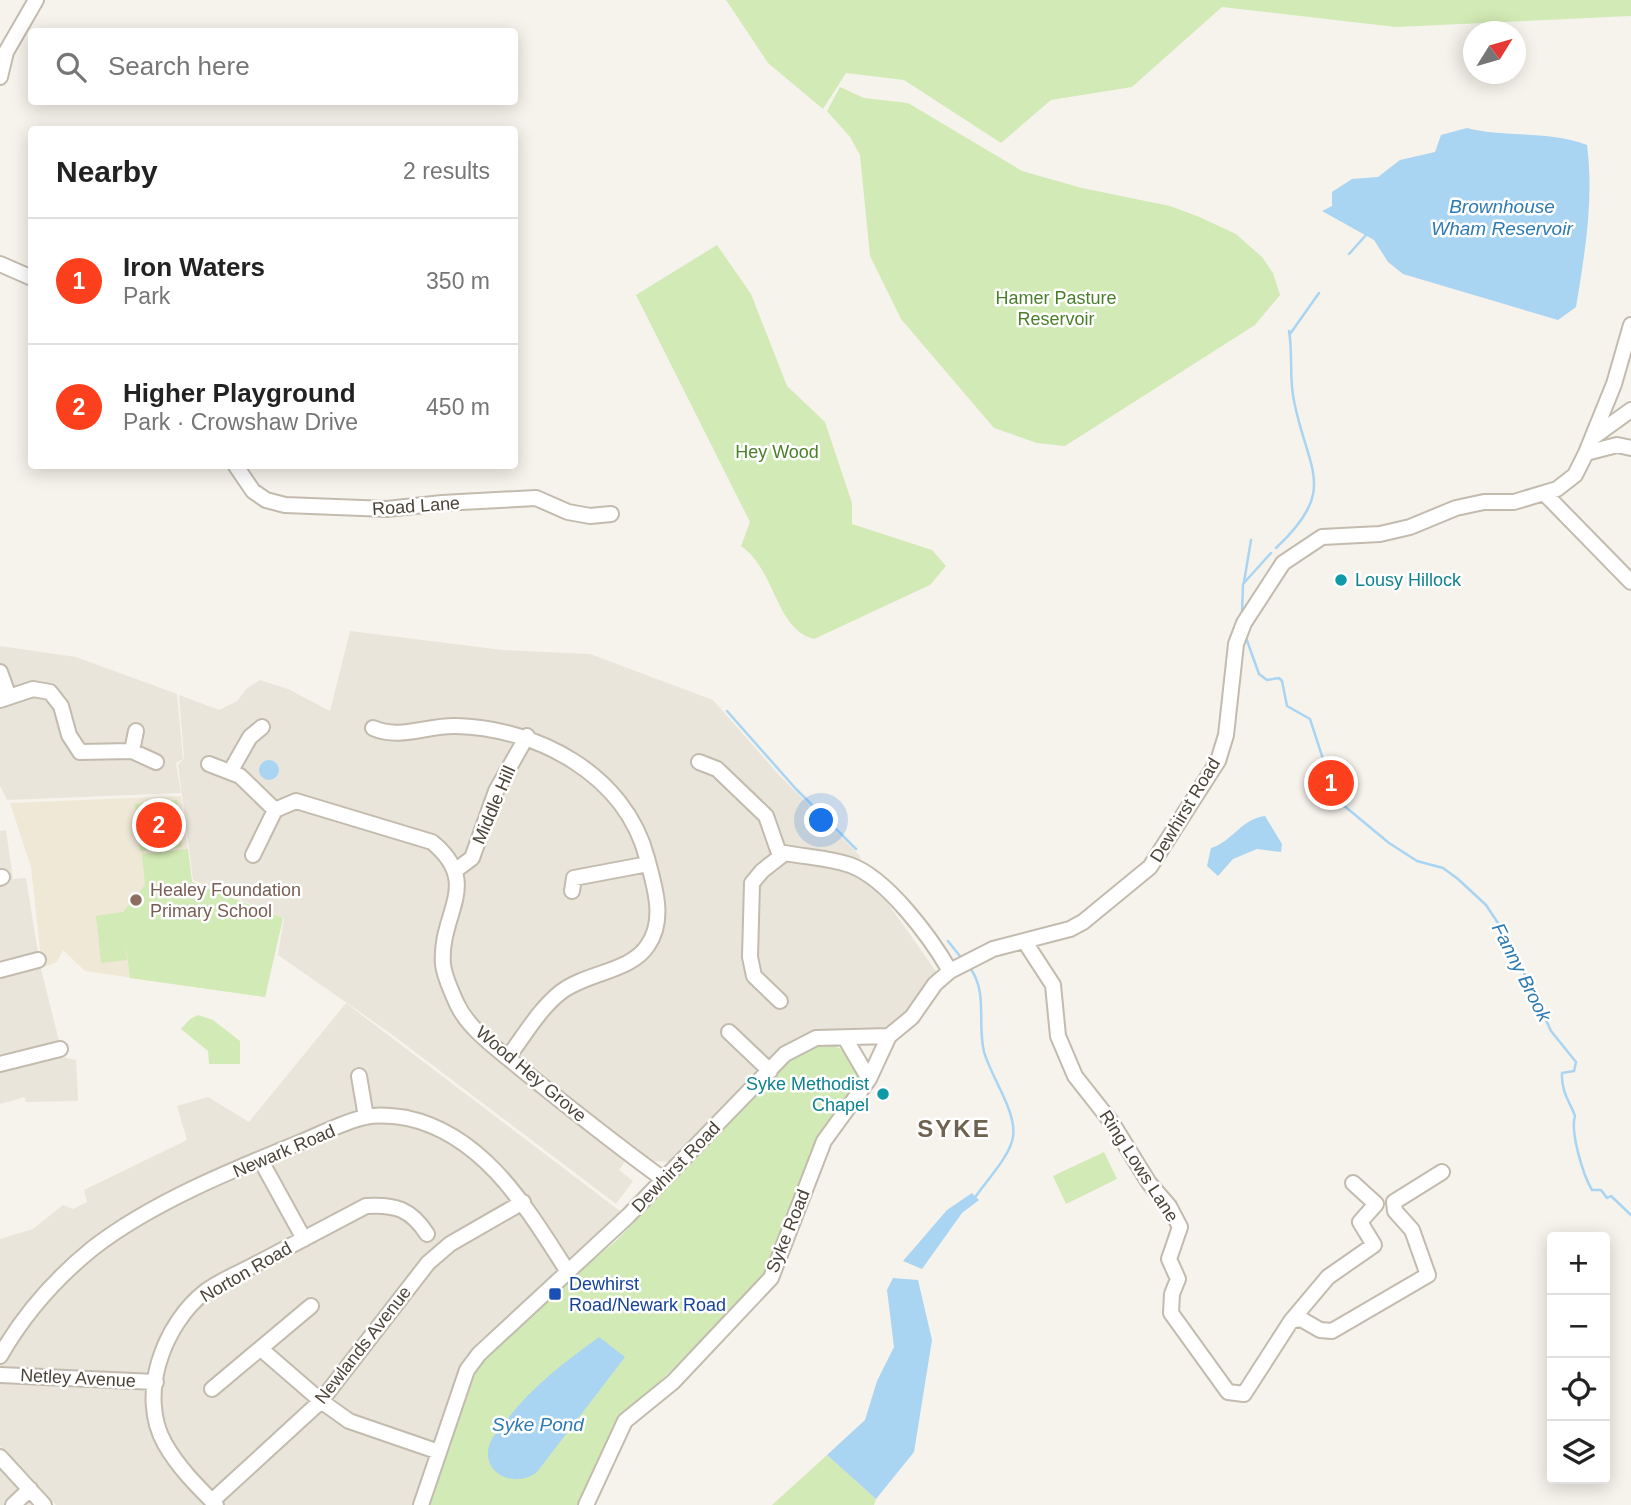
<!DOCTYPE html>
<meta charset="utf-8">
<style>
:root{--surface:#fff;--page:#f6f6f6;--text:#222;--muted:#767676;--line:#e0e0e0;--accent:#fc3f1d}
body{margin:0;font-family:Helvetica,sans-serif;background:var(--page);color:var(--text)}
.controls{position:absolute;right:21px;bottom:21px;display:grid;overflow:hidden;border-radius:7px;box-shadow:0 4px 18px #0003}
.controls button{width:63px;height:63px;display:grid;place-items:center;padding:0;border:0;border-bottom:2px solid var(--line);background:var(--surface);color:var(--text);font:35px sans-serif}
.compass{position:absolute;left:1463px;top:21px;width:63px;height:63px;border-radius:50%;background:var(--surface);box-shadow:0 4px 18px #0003;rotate:53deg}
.you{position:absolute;left:822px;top:821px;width:24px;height:24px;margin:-18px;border:5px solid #fff;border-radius:50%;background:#1a73e8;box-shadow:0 0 0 10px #1a73e833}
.badge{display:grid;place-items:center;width:46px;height:46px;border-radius:50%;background:var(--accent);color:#fff;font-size:23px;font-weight:700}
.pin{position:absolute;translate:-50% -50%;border:4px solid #fff;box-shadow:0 2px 7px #0006}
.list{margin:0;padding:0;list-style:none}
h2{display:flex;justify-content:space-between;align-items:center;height:91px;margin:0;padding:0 28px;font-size:30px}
h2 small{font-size:23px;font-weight:400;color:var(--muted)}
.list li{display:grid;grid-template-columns:46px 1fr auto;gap:21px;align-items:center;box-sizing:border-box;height:126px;padding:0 28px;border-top:2px solid var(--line)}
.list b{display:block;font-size:26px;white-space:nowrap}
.list p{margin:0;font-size:23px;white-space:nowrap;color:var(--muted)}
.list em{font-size:23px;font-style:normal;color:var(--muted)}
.icon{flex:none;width:38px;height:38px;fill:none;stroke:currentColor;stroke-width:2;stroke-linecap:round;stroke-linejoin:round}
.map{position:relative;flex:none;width:1631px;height:1505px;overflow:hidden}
.search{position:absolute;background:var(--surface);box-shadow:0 4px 18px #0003;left:28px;top:28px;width:490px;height:77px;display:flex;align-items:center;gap:18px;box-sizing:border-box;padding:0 24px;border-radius:7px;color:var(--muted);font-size:26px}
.panel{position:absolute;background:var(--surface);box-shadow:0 4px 18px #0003;left:28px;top:126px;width:490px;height:343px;border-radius:7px}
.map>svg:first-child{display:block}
.residential{fill:#eae5da}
.education{fill:#efe8d6}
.green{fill:#d2eab5}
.water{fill:#a9d4f2}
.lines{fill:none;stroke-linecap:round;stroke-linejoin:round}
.stream{stroke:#a9d4f2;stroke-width:2.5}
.minor-casing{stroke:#c2bbae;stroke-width:18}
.minor{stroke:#fff;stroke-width:14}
.culture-dot{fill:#0f9aa8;stroke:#fff;stroke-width:2.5}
.education-dot{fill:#8d6e63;stroke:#fff;stroke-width:2.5}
.transit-dot{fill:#1a4fb4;stroke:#fff;stroke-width:2.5}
.labels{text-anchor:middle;stroke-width:5;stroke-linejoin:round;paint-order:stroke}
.park-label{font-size:18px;fill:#4a7f2a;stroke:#fff}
.street-label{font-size:18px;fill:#4b4439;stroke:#fff}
.culture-label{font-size:18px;fill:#0d838f;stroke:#fff;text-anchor:start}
.education-label{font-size:18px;fill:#785e54;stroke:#fff;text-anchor:start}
.transit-label{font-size:18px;fill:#164399;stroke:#fff;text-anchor:start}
.water-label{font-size:19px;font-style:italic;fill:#2e7ab2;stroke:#fff}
.district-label{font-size:24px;font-weight:bold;letter-spacing:2px;fill:#6e6250;stroke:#fff}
</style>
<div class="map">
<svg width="1631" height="1505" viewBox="0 0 1631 1505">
<rect width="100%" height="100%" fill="#f6f3ec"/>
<path class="residential" d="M350,631L503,650L590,654L713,700L779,775L860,856L862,880L887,902L938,974L902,1021L879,1030H815L777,1053L672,1162L649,1161L633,1149L619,1170L633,1181L616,1204L390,1033L278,955L284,918L193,880L178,765L184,758L179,695L219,710L237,701L246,689L260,680L288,689L330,711Z
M0,646L76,657L177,694L183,759L176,763L181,793L7,800L0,786Z
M6,830L13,879L26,878L40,965L63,1057L76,1060L78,1101L26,1102L25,1097L0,1104V831Z
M346,1003L624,1214L570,1257L469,1356L416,1505H56L0,1446V1239L33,1229L63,1205L73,1209L87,1202L84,1190L187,1140L177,1106L208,1097L249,1122Z
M0,1470L31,1505H0Z"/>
<path class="education" d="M181,796L192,882L283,918L265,997L85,971L63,950L57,962L42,968L31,867L10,803Z"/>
<path class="green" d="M726,0H1631V16L1396,27L1222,7L1132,87L1051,100L1001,143L904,80L846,73L823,109L768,63Z
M840,87L864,98L908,103L1022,171L1082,188L1170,206L1197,216L1236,234L1262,257L1273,273L1280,295L1255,325L1065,446L1037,443L994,428L901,319L870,256L860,155L850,137L827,111Z
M717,245L751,294L787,386L825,422L852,503V524L932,550L946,566L930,585L814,639C775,629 776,570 741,546L750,522L636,295Z
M177,800L182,847L140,851L135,804Z
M188,849L192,882L283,918L265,997L130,978L125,937L127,960L101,963L96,916L123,912L145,885L142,854Z
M198,1015L213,1020L240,1041V1064H209L208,1051L181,1029L190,1019Z
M816,1043C841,1045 858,1054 860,1081L766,1276L640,1401L581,1505H429L476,1371L491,1351L545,1300L616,1241L788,1060Z
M1104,1152L1117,1179L1066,1204L1053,1176Z
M827,1455L876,1499L874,1505H772Z"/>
<path class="water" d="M1467,128C1506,138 1548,130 1587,145C1594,199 1585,253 1576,307L1558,320L1403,274L1388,262L1374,240L1322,211L1332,206V192L1352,179L1378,177L1400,160L1435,152L1441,135Z
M259 770a10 10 0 1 1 20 0a10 10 0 1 1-20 0Z
M1265,816L1282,844L1281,852L1257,849L1233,859L1218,876L1207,866L1211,848C1232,842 1241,819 1265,816Z
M972,1193L979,1200L962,1213L922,1269L903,1261L947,1210Z
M893,1278L918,1280L932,1340L914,1452L876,1499L827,1455L865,1420L877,1381L894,1347L887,1290Z
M599,1337L625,1357L537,1472C514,1490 479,1472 490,1443C492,1437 499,1430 503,1425C529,1389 563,1363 599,1337Z"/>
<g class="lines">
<path class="stream" d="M1349,254L1366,235
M1290,334L1319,293
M1276,548C1339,489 1308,472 1294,401C1289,378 1293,354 1289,331
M1244,582L1251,540
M1242,614L1243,584L1271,553
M1245,635L1259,674L1267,680L1279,678L1282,681L1287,706L1310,719L1336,799L1389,843L1417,861L1443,868L1458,879L1486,905L1508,938L1551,1031L1576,1062L1574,1071L1562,1073C1561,1092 1570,1102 1575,1116C1570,1132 1583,1175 1592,1190H1601L1607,1198L1611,1196L1631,1215
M727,711L796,789L856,849
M948,941L963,960
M970,968C988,992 977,1023 984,1052C992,1079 1017,1112 1013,1137C1010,1156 987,1180 976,1196"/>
<defs>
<path id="minor" d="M0,77L6,52L36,0
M0,264L32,278
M1592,438L1631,410
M1586,453L1617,445L1631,448
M236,466L253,491L266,500L285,505L387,509L442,503L536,498L568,512L590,516L611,514
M1545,494L1631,582
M0,672L9,697
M0,700L33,689L50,692L61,706L69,735L80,752L132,751L156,762
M373,728C400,740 428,725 456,726C537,728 625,774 647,858C654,885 666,919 648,945C631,972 587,972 561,992C540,1008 524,1036 508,1057
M132,751L136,731
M699,762L717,769L766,816L780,856
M209,764L240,776L275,810
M230,772L250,737L262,727
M253,855L275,810L296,801L432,842C483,884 439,913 443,964C444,976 452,993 457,1004C469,1030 499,1050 520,1068C567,1106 614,1143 663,1179
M456,870L472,858L496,791L527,736
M0,878L2,877
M572,891L574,878L648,864
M1025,942L1053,985L1058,1036L1075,1076L1112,1123L1149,1183L1169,1206L1180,1227L1169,1259L1178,1279L1172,1294L1171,1313L1228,1392L1244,1394L1291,1321L1301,1319L1320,1330L1332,1331L1428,1275L1412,1230L1395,1211L1394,1202L1442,1172
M0,970L38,960
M780,1001L754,976L750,957L752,883L762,871L785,853C806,857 829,858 850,865C887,878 931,938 950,971
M729,1032L770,1071
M845,1038L869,1079
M0,1064L60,1049
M359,1076L366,1117
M260,1159L304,1239
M1291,1321L1328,1277L1374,1245L1360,1222L1376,1204L1353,1183
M261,1349L321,1401L349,1421L439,1452
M0,1356C24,1314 56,1278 93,1248C151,1203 232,1170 301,1142C321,1134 343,1122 365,1117C378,1114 395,1116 407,1118C485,1135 528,1210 568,1272
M0,1375L156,1382
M212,1389L311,1306
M0,1457L44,1505
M212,1501L321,1401L428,1263L450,1244L523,1202
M13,1505L30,1489
M216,1505C197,1486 178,1467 165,1444C137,1395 164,1323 206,1291C221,1280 241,1272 258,1263C294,1244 330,1225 366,1206C395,1204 411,1209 427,1234
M421,1505L467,1370L479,1354L628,1216L785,1054L816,1038L889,1036L912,1017L935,984L950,971L993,949L1070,929L1083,922L1150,867L1218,761L1226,735L1236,644L1244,623L1283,563L1322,537L1380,534L1410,527L1456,508L1484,502H1514L1557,489L1575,475L1586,453L1614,384L1631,325
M586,1505L625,1421L673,1382L771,1278L824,1141L869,1079L889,1036"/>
</defs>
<use href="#minor" class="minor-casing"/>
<use href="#minor" class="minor"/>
</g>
<g class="culture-dot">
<circle cx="1341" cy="580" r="7"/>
<circle cx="883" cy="1094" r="7"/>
</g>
<circle class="education-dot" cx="136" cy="900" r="7"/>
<rect class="transit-dot" x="548" y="1287" width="14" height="14" rx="3.5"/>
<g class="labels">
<g class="park-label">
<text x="1056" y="304">Hamer Pasture<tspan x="1056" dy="21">Reservoir</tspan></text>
<text x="777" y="458">Hey Wood</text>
</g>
<g class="street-label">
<text transform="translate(416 506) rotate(-4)" y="6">Road Lane</text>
<text transform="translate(494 805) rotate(-67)" y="6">Middle Hill</text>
<text transform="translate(1185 810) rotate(-59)" y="6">Dewhirst Road</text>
<text transform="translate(531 1074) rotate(40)" y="6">Wood Hey Grove</text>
<text transform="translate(284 1151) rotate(-23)" y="6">Newark Road</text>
<text transform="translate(1139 1166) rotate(57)" y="6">Ring Lows Lane</text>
<text transform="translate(676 1167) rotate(-46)" y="6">Dewhirst Road</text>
<text transform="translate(788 1231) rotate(-68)" y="6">Syke Road</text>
<text transform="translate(246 1272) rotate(-30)" y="6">Norton Road</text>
<text transform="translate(363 1345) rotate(-52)" y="6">Newlands Avenue</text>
<text transform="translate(78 1378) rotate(3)" y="6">Netley Avenue</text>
</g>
<g class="culture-label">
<text x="1355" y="586">Lousy Hillock</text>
<text x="869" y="1090" text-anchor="end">Syke Methodist<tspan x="869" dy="21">Chapel</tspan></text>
</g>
<g class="education-label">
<text x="150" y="896">Healey Foundation<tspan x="150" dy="21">Primary School</tspan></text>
</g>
<g class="transit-label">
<text x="569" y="1290">Dewhirst<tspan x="569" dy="21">Road/Newark Road</tspan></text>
</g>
<g class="water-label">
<text x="1502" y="213">Brownhouse<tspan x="1502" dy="22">Wham Reservoir</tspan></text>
<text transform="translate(1522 972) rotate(63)" y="7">Fanny Brook</text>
<text x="538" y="1431">Syke Pond</text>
</g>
<g class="district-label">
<text x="954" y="1137">SYKE</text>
</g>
</g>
</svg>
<div class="controls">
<button>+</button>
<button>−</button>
<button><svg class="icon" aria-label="locate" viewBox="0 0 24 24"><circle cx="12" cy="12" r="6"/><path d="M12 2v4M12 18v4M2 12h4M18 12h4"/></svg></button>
<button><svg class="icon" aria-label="layers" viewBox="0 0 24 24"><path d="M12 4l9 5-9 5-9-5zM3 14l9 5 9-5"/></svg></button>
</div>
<svg class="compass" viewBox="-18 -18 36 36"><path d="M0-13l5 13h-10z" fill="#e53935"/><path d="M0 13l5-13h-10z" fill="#767676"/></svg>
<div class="you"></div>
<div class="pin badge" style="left:1331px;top:783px">1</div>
<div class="pin badge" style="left:159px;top:825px">2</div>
<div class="search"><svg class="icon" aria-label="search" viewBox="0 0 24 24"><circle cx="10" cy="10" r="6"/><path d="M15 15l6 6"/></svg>Search here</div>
<section class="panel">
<h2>Nearby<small>2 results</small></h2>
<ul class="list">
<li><span class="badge">1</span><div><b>Iron Waters</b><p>Park</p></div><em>350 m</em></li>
<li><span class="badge">2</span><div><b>Higher Playground</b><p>Park · Crowshaw Drive</p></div><em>450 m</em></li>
</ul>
</section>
</div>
